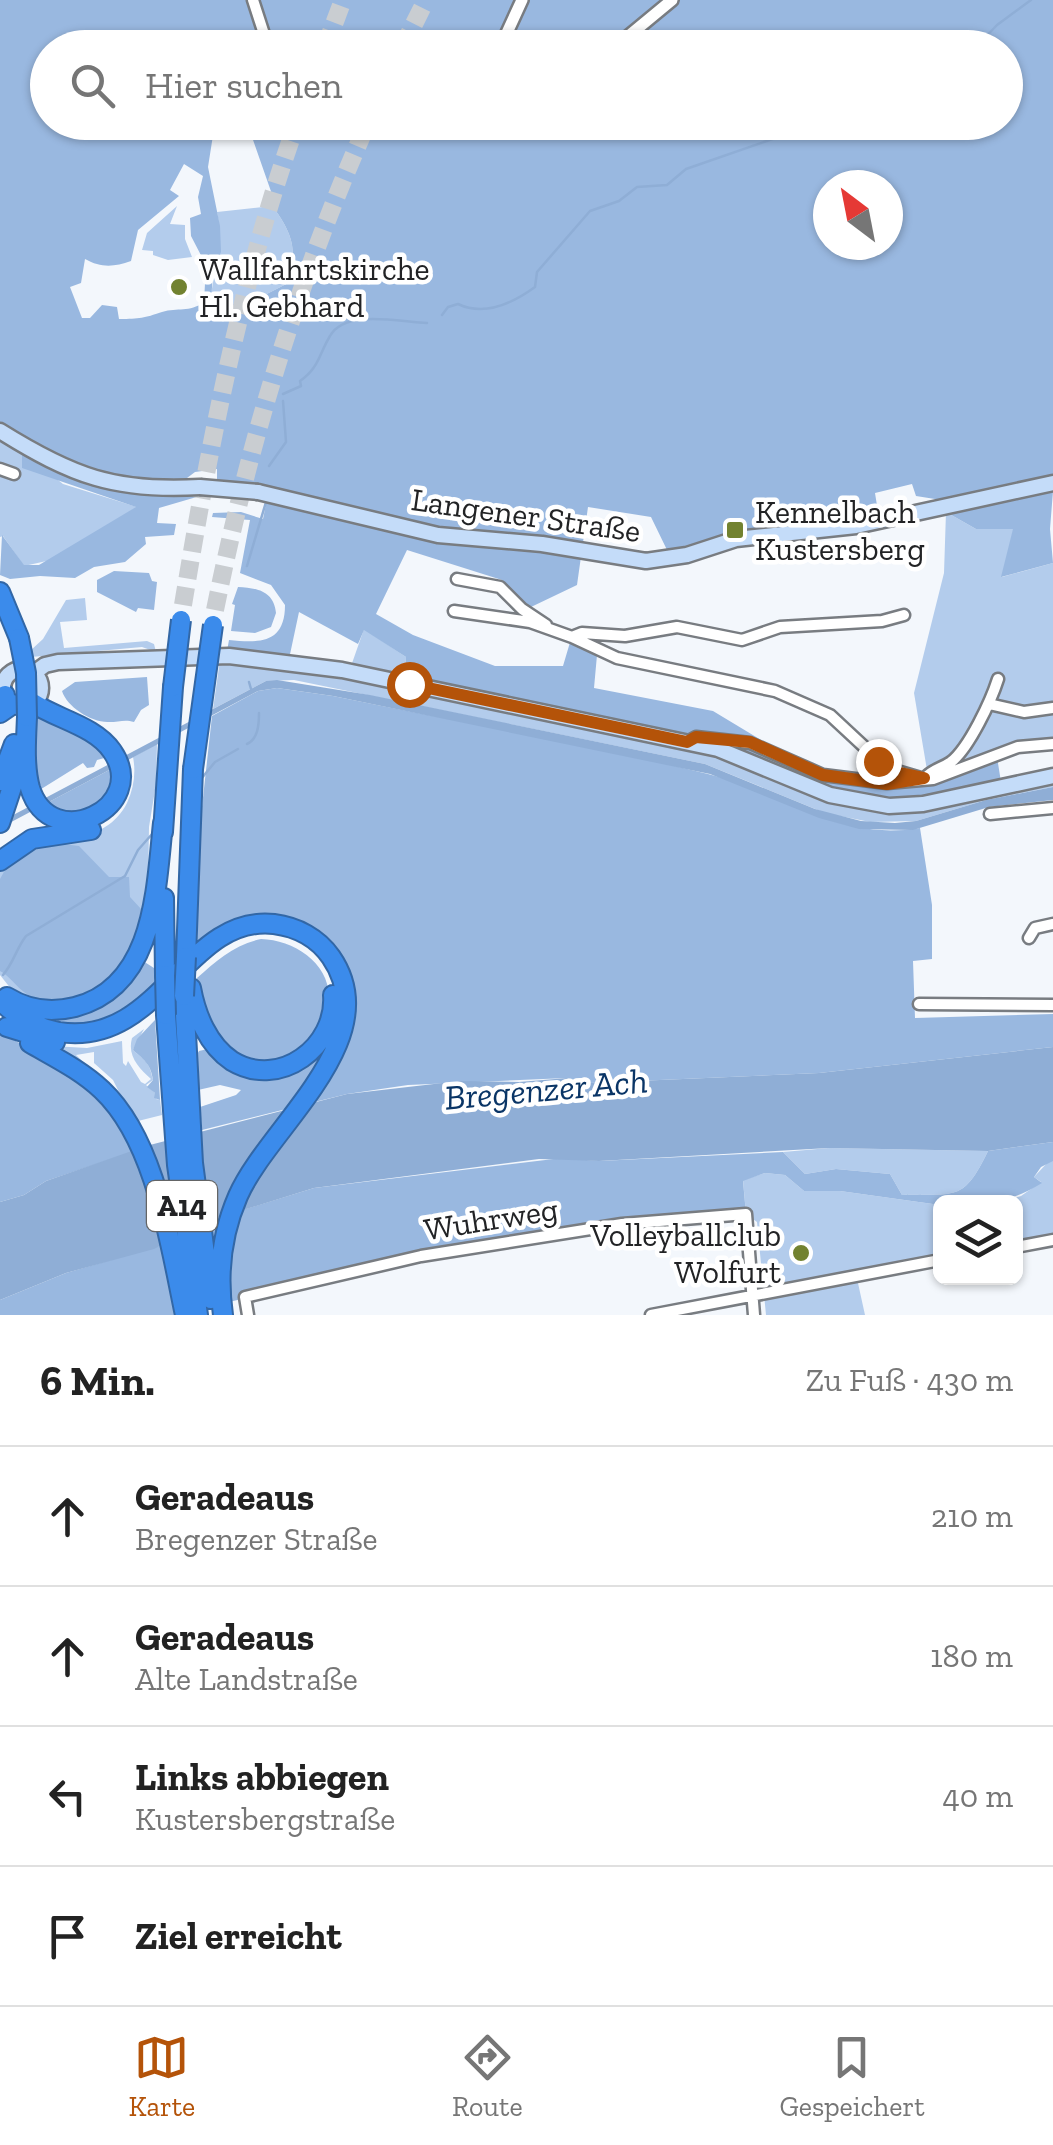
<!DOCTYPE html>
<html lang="de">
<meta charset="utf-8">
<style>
:root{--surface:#fff;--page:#f6f6f6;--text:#222;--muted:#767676;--line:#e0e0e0;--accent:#b45309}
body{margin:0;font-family:"Zilla Slab",serif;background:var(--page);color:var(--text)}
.controls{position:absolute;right:30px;bottom:30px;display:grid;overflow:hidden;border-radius:15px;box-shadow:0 2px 8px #0004}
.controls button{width:90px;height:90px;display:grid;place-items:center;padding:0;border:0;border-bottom:2px solid var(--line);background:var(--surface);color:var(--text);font:50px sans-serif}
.compass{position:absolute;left:813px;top:170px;width:90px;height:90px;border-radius:50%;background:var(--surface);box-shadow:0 2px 8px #0004;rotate:328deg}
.stop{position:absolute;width:30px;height:30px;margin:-22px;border:8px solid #b45309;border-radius:50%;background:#fff}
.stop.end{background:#b45309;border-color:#fff;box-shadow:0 2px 10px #0008}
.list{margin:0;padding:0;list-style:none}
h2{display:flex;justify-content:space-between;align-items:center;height:130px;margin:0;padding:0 40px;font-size:42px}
h2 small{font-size:32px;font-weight:400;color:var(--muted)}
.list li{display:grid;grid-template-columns:65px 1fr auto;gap:30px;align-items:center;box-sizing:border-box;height:140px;padding:0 40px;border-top:2px solid var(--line)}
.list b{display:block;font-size:38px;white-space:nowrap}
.list p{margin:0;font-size:32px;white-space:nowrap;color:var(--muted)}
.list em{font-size:32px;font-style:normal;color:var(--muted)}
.icon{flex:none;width:55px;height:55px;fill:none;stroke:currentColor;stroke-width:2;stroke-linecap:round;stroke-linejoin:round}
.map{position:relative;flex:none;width:1053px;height:1315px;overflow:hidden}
.search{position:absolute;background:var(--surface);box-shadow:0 2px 8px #0004;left:30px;right:30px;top:30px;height:110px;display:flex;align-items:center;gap:25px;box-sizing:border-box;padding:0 35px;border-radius:55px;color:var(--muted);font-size:38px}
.sheet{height:690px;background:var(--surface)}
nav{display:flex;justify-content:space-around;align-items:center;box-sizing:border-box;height:140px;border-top:2px solid var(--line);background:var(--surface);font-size:28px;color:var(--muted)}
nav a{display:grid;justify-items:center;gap:5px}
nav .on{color:var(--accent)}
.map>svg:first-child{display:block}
.green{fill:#b3ccec}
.forest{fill:#99b8e0;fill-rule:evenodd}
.water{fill:#8faed6}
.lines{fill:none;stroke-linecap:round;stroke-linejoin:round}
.stream{stroke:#8faed6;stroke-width:2.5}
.motorway-tunnel{stroke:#c9cdd1;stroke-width:18;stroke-dasharray:18 9;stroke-linecap:butt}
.minor-casing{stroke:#787c81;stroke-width:15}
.tertiary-casing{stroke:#787c81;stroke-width:16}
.secondary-casing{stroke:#787c81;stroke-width:19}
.motorway-casing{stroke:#3267a6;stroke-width:22}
.minor{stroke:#fff;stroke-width:10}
.tertiary{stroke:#fff;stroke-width:11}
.secondary{stroke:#c4dcf9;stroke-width:14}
.motorway{stroke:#3b8beb;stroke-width:18}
.secondary-bridge-casing{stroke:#787c81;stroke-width:19;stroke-linecap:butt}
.motorway-bridge-casing{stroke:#3267a6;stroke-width:22;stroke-linecap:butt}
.secondary-bridge{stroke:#c4dcf9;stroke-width:14}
.motorway-bridge{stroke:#3b8beb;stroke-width:18}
.route{stroke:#b45309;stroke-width:12}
.poi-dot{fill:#728230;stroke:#fff;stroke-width:4}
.labels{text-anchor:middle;stroke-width:9;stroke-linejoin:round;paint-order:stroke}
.shield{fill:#fff;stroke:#646566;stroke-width:2.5}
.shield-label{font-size:30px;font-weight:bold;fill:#222325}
.poi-label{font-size:32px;fill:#222325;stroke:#fff;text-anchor:start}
.street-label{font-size:32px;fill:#222325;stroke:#fff}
.water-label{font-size:35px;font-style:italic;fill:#0a3566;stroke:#fff}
</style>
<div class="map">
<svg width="1053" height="1315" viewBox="0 0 1053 1315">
<rect width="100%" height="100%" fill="#f3f7fc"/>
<path class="green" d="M177,206L170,224L185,225V239L192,257L168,260L153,255V251L142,250L147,233Z
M272,206C280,216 290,231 292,245C294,258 291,266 296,279L249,303L210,304C213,272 224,245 217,212Z
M0,433L63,484L137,507L51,560L24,566L3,536L0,537Z
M946,512L976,529L1014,528L1002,577L1053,563V740L956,769L927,770L914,693L944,573Z
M85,598L87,620L60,622L64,648L147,641L154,644L156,652L142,647L31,657L30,651L43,639L66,600Z
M364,629L406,657L405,679L350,669Z
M220,660L316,670L712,751L817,795L1053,780V787L986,800L916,821L870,822L825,813L705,764L294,680L266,681L213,709Z
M157,744L156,784L149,827L148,889L137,944L105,986L67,1003L19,999L0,975V869C5,864 11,856 17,853C55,836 105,846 127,803C134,788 136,772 133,757Z
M144,1029L133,1050C145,1061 149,1061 153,1080L146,1085L155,1093L156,1099L160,1100L162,1115L134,1122L113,1080L94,1063V1052L76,1055L119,1097L52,1046L87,1048L122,1041L123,1063L126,1066L128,1061L141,1082L145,1084L151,1079C139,1068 127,1056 132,1038Z
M829,1148L988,1151C963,1203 956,1193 902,1195L890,1174L836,1169L805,1174L783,1152Z
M1049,1161H1053V1240L1016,1247V1202H1002L1021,1196L1041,1182L1034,1177Z
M765,1173L785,1175L804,1191H840L940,1205V1260L856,1274L865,1315H766L757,1222L746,1214L743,1180Z"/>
<path class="forest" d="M0,0H1053V481L954,502L916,496L912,484L875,493L879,518L741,531L734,527L714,539L668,552L651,517L588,507L577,585L531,607L518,601L502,580L407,550L376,614L413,635L495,666H563L571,639L597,655L594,688L713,711L776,749L789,765L887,784L997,757L1001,782L905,801L846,795L750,756L405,679L406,657L364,630L358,644L299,612L289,659L227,651L229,640C259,643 285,644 285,605L271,585L240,573L250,520L212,517L213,513L241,512L263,519L269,489L217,482V469L195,472L187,478L200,496L159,508L157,523L176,524L174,535L145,537L146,544L125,562L94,567L75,578L40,576L10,579L0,575L2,535L24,565H39L136,507L22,468V446L0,433ZM48,48H1006V122L239,123L252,137L274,200L272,206C280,216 290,231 292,245C294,258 291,266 296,279L249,303L211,304L213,270L221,252L220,226L208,167L214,129L224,123L48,122ZM184,164L203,176L198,197L201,214L190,218L191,236L206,265L204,302C189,313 178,307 162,312C144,318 140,319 119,319L117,307L102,305L90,318H82L70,287L81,283L85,259C101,268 114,267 131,261L138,230L179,196L170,190ZM828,185H888V245H828Z
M1053,491L1050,529L1053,563L1001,577L1013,529H976L946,512Z
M114,571L149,573L152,581L157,582L154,610L138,608L136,612L97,592V580Z
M238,587C257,588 274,591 276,613L271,627L255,633L231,631L235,605L232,604Z
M147,677L149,705L141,710L134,722C125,719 119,722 109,722C92,723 67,707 62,691L75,682Z
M277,688L333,696C458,722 585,743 708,774C784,793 837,842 920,828L932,905V959L913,961L915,1018L1053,1014V1047L819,1073L590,1083L567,1078L408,1085L347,1094L202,1130L200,1107L236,1095L241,1090L220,1085L198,1090L195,1058L199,1051L212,1048L237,1068L314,1056L324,1057L333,1066L344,973L280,920L197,951L199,834L212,716L258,691Z
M34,713L90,737L108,757L97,760L94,767L87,768L83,763L38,791L32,766Z
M113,768L116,781L93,813L63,814L47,803Z
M46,842L79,846L109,877H129L130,897L142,910C145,957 83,1013 36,998C20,994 14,979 0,971V879L10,861Z
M261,939C296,940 335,966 328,1006C326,1019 318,1033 313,1044C302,1050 290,1058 278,1062C229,1078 201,1016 197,978C216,961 235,944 261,939Z
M143,961L154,968L155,992C125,1010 88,1037 53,1019Z
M155,1020L160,1100L154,1098L155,1093L147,1087L153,1080C151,1064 143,1059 133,1050L137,1039Z
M0,1032L72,1073L100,1094L135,1151L46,1181L24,1195L0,1202Z
M1053,1142V1161L1041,1167L1034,1177L1042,1183C1006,1206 982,1202 940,1202V1205L840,1191H804L785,1175L765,1173L743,1181L746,1214L684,1217L352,1272L225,1303L210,1220L314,1188L562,1158L599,1161L783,1152L805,1174L836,1169L890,1174L902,1195C956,1193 963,1203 988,1151Z
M163,1245L181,1315H0V1300L66,1273Z"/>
<path class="water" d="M277,680L370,695L705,764L815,809L861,821L895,823L916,821L986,800L1053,787V800L989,807L913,830L859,829L819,818L710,774L333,696L277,688L258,691L0,828V822L266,681Z
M1053,1047V1142L988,1151L829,1148L599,1161L539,1159L314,1188L211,1220L154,1249L66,1273L0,1300V1202L24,1195L46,1181L146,1146L347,1094L460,1081L519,1082L567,1078L590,1083L819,1073Z"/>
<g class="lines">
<path class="stream" d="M975,48L997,25L1031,0
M442,315L448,307L458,304C485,317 513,303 535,287L537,272L590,211L619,201L637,187L667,185L686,169L810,126L812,122
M283,394L301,386L300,381C319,368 319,354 330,336C345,309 399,322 427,323
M269,466L286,442L283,401
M247,566L266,502
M249,682L251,689
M247,744C258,739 259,725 259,713
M201,779L215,762L238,749
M3,975C14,962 16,949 26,936L125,876L138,850L153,833"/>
<path class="motorway-tunnel" d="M325,48L343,0
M402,48L426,0
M183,605C210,442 241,279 297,122
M215,610C249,442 298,279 368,122"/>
<defs>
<path id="minor" d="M253,0L264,34L265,48
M0,469L14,474
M457,579L500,587L522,609L546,625
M454,611L530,622L572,637
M904,615L882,621L780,627L742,640L677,627L625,636L582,633L572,637L617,658L775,691L830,715L887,768L924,779
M989,704L1024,712L1053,708
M687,742L696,737L750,743L823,775L887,783L933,779L1018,747L1053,744
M924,779C932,769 941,769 951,762C969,748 991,701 998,679
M990,814L1053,808
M1029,938L1035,928L1053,924
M919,1004L1053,1005
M1016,1247L1053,1240
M248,1315L245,1297L421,1256L622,1224L746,1214L754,1315
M651,1315L940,1260"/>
<path id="tertiary" d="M500,48L522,0
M614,48L672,0
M493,122L516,129L532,122"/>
<path id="secondary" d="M0,431C72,476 115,492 200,487
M258,492L438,535L542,544L646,561L687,555L736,539L856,526L1053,483
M3 688a19 19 0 1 1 38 0a19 19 0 1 1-38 0Z
M34,673L45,665L58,662L229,656L342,670L718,749L830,795L889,806L923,804L1053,776"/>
<path id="motorway" d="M0,592L19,638
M0,699L5,695
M0,713L13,704
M27,717C26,740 24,766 30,788C51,856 151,807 112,751C95,726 57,719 33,703
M0,781L14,744
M0,823L21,760
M163,832L173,687
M0,861L32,839L91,830
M164,898L165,975
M186,957L193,769
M191,988C196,1015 208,1045 232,1061C280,1090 337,1046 333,995
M184,996L193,1163L211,1299
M7,997C28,1010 51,1013 75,1007C155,986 156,889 163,823
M0,1000C16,1017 37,1028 59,1032C160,1048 186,914 274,924C297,927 318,938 331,957C388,1039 268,1127 238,1196C221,1235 217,1273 223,1315
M166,1015L177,1165L198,1315
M7,1027L55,1042
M30,1043C54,1057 81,1070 102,1090C156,1141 170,1245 185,1315"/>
</defs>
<use href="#minor" class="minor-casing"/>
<use href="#tertiary" class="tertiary-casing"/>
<use href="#secondary" class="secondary-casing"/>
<use href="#motorway" class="motorway-casing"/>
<use href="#minor" class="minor"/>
<use href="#tertiary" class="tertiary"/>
<use href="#secondary" class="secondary"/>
<use href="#motorway" class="motorway"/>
<defs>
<path id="secondary-bridge" d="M200,487L258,492"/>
<path id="motorway-bridge" d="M19,638L26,673L27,717
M173,687L181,620
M193,769L213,625
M165,975L166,1015
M184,996L186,957"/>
</defs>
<use href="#secondary-bridge" class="secondary-bridge-casing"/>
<use href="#motorway-bridge" class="motorway-bridge-casing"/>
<use href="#secondary-bridge" class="secondary-bridge"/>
<use href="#motorway-bridge" class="motorway-bridge"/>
</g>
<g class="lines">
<path class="route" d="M409,684L687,742L696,737L750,742L823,775L887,784L924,778L896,772L878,761"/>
</g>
<g class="poi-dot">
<circle cx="179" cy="287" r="10"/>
<rect x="725" y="520" width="20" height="20" rx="5"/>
<circle cx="801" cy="1253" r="10"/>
</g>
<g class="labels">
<rect class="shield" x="147" y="1181" width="70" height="50" rx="8"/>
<g class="shield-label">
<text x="182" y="1216">A14</text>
</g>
<g class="poi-label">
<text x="199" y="280">Wallfahrtskirche<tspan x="199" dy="37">Hl. Gebhard</tspan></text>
<text x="755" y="523">Kennelbach<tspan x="755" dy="37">Kustersberg</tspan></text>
<text x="781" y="1246" text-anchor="end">Volleyballclub<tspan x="781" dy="37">Wolfurt</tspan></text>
</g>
<g class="street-label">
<text transform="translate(526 515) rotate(8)" y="11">Langener Straße</text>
<text transform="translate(491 1219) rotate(-9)" y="11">Wuhrweg</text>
</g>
<g class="water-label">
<text transform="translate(546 1089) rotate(-5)" y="12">Bregenzer Ach</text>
</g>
</g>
</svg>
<div class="controls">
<button><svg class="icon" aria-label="layers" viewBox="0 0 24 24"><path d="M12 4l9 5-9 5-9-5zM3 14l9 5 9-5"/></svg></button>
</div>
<svg class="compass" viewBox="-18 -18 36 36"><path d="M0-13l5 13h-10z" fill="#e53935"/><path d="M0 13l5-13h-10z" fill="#767676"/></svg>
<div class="stop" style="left:409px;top:684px"></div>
<div class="stop end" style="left:878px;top:761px"></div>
<div class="search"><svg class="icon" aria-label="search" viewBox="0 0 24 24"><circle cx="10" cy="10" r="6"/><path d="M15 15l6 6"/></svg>Hier suchen</div>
</div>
<section class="sheet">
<h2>6 Min.<small>Zu Fuß · 430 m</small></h2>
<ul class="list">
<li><svg class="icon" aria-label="ahead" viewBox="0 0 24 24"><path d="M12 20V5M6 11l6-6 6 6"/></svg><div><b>Geradeaus</b><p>Bregenzer Straße</p></div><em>210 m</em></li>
<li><svg class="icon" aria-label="ahead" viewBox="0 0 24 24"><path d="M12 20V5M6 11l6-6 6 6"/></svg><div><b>Geradeaus</b><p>Alte Landstraße</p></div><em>180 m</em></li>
<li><svg class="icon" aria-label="left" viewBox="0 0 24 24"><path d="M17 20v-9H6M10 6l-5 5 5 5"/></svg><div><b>Links abbiegen</b><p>Kustersbergstraße</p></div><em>40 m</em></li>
<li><svg class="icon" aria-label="arrive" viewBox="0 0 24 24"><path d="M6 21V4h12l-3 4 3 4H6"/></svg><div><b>Ziel erreicht</b></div></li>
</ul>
</section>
<nav>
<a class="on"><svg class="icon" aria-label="map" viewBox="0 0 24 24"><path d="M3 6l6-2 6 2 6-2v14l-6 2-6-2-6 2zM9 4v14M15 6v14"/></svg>Karte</a>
<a><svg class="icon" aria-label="directions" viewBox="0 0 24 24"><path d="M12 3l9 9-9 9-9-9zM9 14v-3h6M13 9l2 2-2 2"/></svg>Route</a>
<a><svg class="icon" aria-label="saved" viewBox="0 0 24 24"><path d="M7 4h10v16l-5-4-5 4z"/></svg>Gespeichert</a>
</nav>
